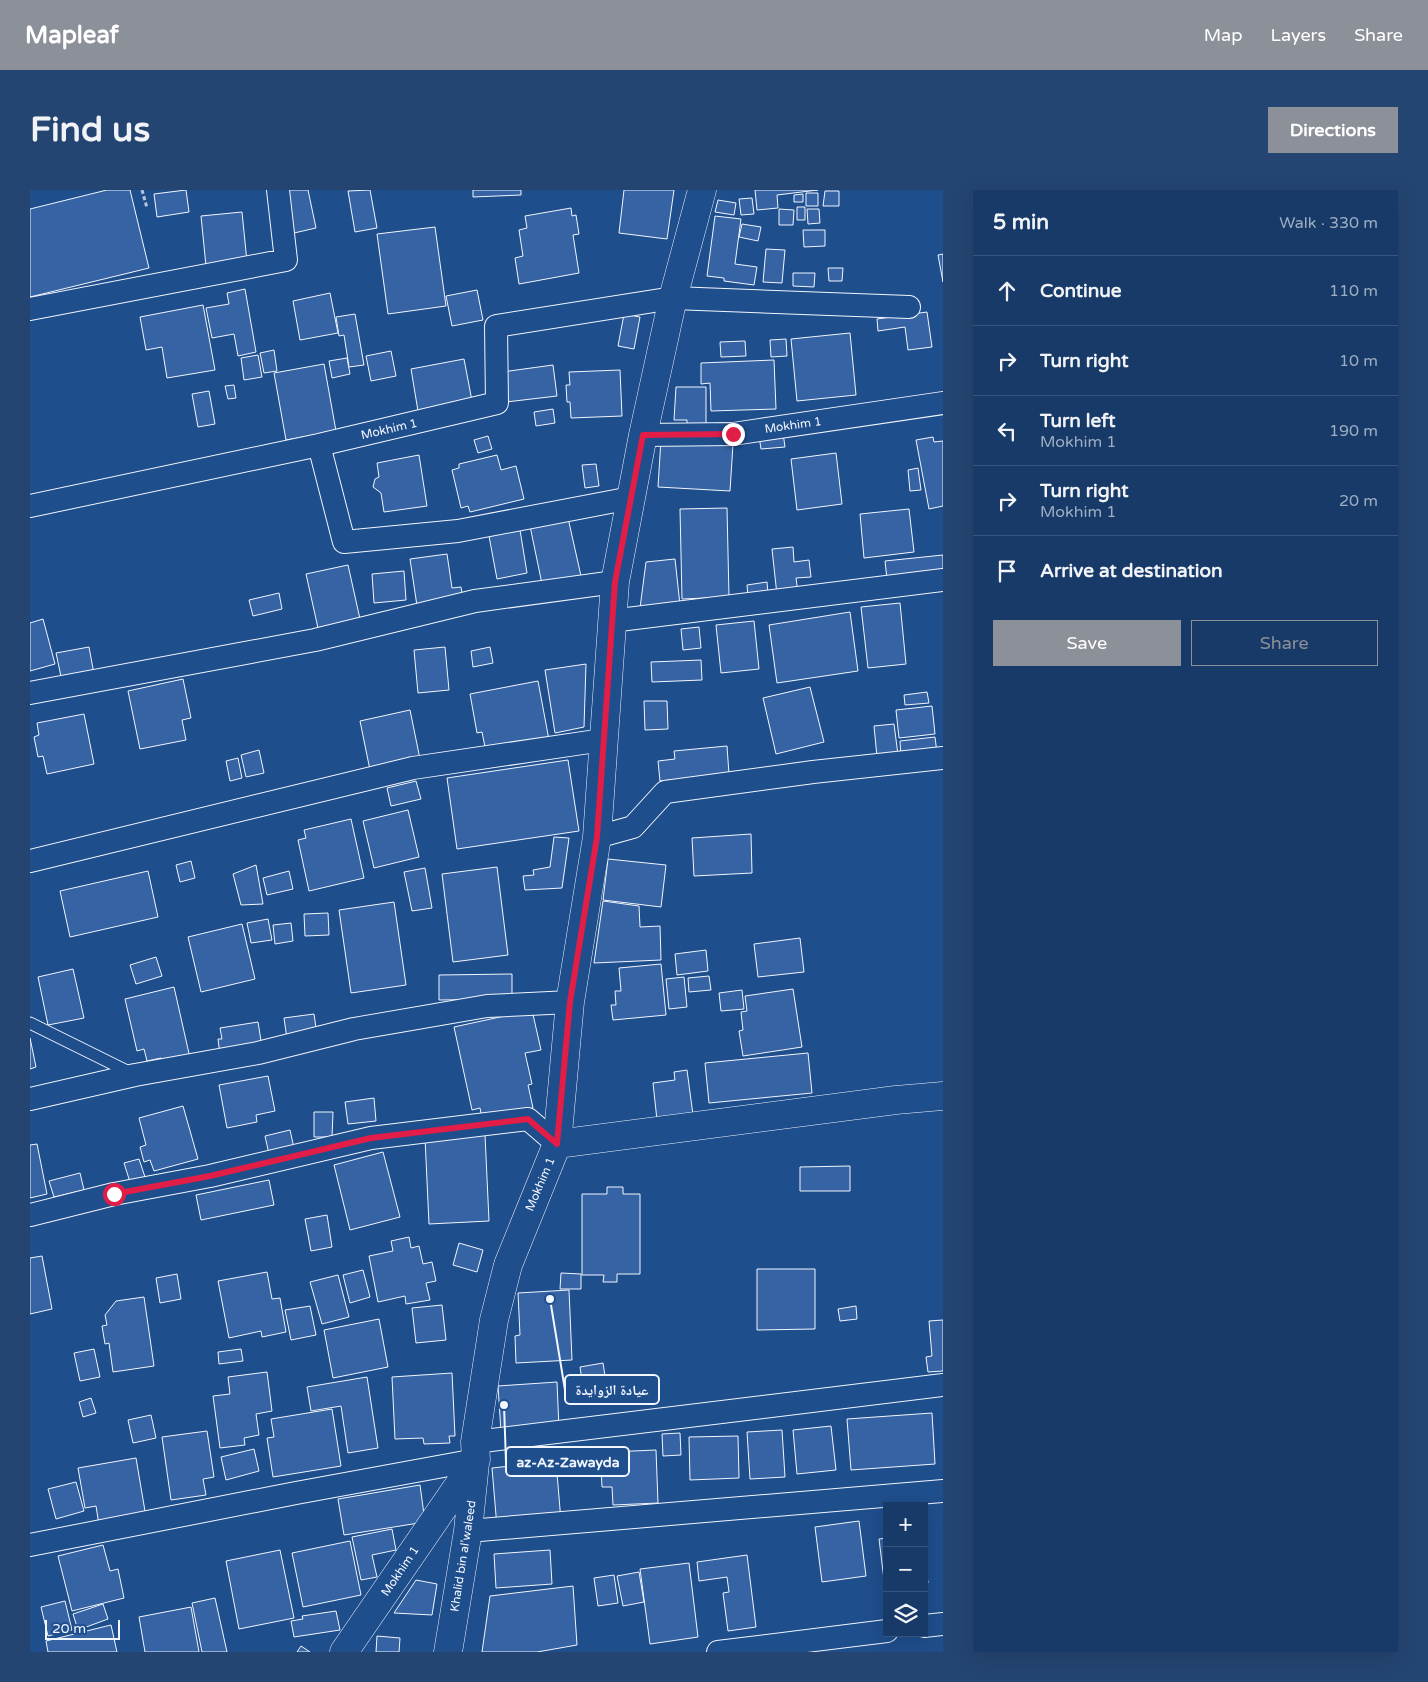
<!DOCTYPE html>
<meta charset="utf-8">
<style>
:root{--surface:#173a69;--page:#244571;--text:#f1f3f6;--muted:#9eadc0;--line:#36547d;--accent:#8c9099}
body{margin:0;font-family:"Varela Round","Noto Naskh Arabic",sans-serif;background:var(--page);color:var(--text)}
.controls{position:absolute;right:15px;bottom:15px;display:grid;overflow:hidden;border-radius:0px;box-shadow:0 5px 20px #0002}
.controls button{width:45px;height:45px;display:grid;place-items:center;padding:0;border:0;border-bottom:1px solid var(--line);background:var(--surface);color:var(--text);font:25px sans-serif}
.scale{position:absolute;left:15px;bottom:12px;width:75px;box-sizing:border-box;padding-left:5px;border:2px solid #f2f6ff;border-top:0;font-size:14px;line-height:18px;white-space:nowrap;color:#f2f6ff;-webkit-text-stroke:4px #1f4e8c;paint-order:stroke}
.stop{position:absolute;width:15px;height:15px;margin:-11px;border:4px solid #e11d48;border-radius:50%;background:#fff}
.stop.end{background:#e11d48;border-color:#fff;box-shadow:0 1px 5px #0008}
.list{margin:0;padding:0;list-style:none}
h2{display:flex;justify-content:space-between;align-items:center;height:65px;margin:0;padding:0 20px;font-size:21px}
h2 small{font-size:16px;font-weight:400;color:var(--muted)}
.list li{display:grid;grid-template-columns:32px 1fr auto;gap:15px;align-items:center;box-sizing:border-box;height:70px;padding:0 20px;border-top:1px solid var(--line)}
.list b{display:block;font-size:19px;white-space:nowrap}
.list p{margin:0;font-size:16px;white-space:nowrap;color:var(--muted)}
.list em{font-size:16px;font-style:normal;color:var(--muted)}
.actions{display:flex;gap:10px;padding:15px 20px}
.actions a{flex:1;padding:11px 0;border:1px solid var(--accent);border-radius:0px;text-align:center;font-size:18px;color:var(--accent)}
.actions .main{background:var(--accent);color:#fff}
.icon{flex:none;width:28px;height:28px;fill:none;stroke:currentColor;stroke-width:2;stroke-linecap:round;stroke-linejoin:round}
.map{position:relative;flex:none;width:913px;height:1462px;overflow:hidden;border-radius:0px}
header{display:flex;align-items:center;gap:30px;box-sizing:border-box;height:70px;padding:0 25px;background:var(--accent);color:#fff}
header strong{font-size:24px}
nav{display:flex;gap:28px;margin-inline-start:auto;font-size:18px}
.intro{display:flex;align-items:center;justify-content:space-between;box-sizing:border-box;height:120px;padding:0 30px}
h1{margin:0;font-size:35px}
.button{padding:12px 22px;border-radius:0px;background:var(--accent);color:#fff;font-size:18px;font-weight:700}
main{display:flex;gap:30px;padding:0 30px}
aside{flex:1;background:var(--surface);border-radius:0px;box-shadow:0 5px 20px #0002}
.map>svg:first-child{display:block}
.building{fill:#3563a3;stroke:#f2f6ff}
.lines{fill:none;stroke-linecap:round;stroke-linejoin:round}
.lane-casing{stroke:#f2f6ff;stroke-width:13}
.street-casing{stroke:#f2f6ff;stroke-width:24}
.secondary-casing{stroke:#f2f6ff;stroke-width:29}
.path{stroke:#b3c4dc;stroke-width:3;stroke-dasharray:4 2.5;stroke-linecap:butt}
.lane{stroke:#1f4e8c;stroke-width:11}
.street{stroke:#1f4e8c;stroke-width:22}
.secondary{stroke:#1f4e8c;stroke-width:28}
.route{stroke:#e11d48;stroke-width:6}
.labels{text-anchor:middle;stroke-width:4;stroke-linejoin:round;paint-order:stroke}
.street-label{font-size:12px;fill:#f2f6ff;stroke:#1f4e8c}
.leader{fill:none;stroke:#f2f6ff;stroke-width:2}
.callout-dot{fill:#f2f6ff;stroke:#1f4e8c;stroke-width:2}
.callout{fill:#1f4e8c;stroke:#f2f6ff;stroke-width:2}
.callout-label{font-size:14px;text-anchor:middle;font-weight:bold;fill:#f2f6ff}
</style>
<header>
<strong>Mapleaf</strong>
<nav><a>Map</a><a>Layers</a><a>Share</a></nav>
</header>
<div class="intro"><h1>Find us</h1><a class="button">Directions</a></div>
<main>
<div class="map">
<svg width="913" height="1462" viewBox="0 0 913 1462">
<rect width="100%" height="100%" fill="#1f4e8c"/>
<path class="building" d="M77,0H100L119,78L0,107V19Z
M156,0L159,22L127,27L124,4Z
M255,0H278L286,38L264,43Z
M340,0L347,38L325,42L318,1Z
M443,0H491V5L443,7Z
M594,0H644L637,49L589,43Z
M725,0H788L747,5L748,18L727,20Z
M795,1H809V16H793Z
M776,3H788V16H776Z
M773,4V12H764V5Z
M722,8L724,24L711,25L709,9Z
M688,10L706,13L704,25L685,22Z
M767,17H775V30H767Z
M541,18L542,26L546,25L549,44L543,45L549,83L489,94L485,68L493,66L489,40L497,38L495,26Z
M749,19L764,20L763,35H749Z
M777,19H789L790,33L778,34Z
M212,22L217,72L176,76L171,26Z
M685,26L711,29L705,74L727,77L724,95L694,91V88L677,86Z
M712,34L731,37L728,51L709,47Z
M405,37L416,116L358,124L347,44Z
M773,40H795V56L774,57Z
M736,59L755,60L752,93L733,92Z
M913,64V92L908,65Z
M798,78H813L812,91H799Z
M763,83H785L784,97L763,96Z
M215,99L226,162L208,166L204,144L182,148L176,118L199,114L197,103Z
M447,100L453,130L422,136L416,106Z
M300,103L308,143L270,150L263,111Z
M173,115L185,180L137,188L132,157L116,160L110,127Z
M897,122L902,157L878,160L875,137L848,141L847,129Z
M325,124L334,175L319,177L314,145L309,146L306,127Z
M594,124L610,127L604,159L588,156Z
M820,143L826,205L767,211L761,149Z
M756,149L757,166L741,167L740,150Z
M715,151L716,166L691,167L690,152Z
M244,160L247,181L234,183L230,163Z
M361,161L366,186L341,191L336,166Z
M228,165L232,187L214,190L211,168Z
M317,168L320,184L302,188L299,171Z
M434,169L442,211L388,221L381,179Z
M744,170L746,219L681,221L680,193L671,194V173Z
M294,174L306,241L256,250L244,183Z
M523,175L527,206L476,212L472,182Z
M590,180L592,226L541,228L540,212H537L536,195H540L539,182Z
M204,195L206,208L198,209L195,196Z
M646,197H676V239H657V230H644Z
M179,201L185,234L168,237L162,204Z
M523,219L525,233L506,236L504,222Z
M753,243L755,257L731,259L729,246Z
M458,246L462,259L448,263L444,250Z
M903,247L904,252L913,251V316L899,319L886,250Z
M631,249L703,254L700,301L628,297Z
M806,263L812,314L767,320L761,269Z
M389,265L397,316L354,322L351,303L343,297L345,289L349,287L347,273Z
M467,265L471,280L486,276L494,309L440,322L438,316L431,318L422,280L429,278V274Z
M566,274L569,296L555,298L552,275Z
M888,278L891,300L880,301L878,280Z
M697,318L699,407L652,409L650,319Z
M879,319L884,362L834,368L830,324Z
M538,328L551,386L512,394L500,336Z
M490,340L497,383L467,389L459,346Z
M763,357L764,372L779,370L781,387L766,388L768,403L747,405L742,359Z
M417,364L422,398L431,397L433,409L387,416L380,369Z
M913,365V383L857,389L855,371Z
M645,369L650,415L610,418L616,372Z
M318,375L330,429L288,438L276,384Z
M374,381L376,410L344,413L342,384Z
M737,392L738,404L718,407L717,395Z
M249,403L252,419L223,426L219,410Z
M870,413L876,474L838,478L831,417Z
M820,422L828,481L747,493L739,435Z
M13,429L25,474L0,481V433Z
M724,431L729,479L691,483L686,435Z
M669,437L671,458L653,460L651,439Z
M59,457L64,484L32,491L26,463Z
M415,457L419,500L388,503L384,460Z
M460,457L463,473L443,477L441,461Z
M671,470L672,490L622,492L621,472Z
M556,474L554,537L525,543L515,480Z
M153,489L161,528L152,530L156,550L110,559L98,501Z
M508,491L519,550L456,562L452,542L447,543L440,504Z
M780,497L794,552L746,564L733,508Z
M897,502L899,513L875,515L874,505Z
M614,511H637L638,539L615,540Z
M902,516L905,544L869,548L866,520Z
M380,520L390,569L340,580L330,531Z
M54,524L64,574L17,584L13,566L8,567L4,547L9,545L7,533Z
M864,534L868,565L847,567L844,536Z
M905,547L907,563L871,568L870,551Z
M697,556L699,584L630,591L628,571L645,569L644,561Z
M229,560L234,583L216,587L211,565Z
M208,568L212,588L200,591L196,571Z
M538,570L549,641L427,659L417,588Z
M386,591L391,609L361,616L357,598Z
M378,620L389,667L344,678L333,631Z
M321,629L334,688L279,701L268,650L276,648L274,640Z
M721,644L722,683L664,686L662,648Z
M524,647L539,648L532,698L495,700L493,686L504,685L503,680L520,677Z
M578,669L636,675L631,717L573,710Z
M161,671L165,688L150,692L146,675Z
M226,675L233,714L211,715L203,684Z
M467,677L478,765L423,772L412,684Z
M395,678L402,718L382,721L374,682Z
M118,681L128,727L40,747L30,701Z
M259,681L263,699L237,705L233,688Z
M573,711L609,716L610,737L630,736L631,770L564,773Z
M364,712L376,795L321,803L309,720Z
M298,723L299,745L275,746L274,724Z
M238,729L242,750L221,753L217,733Z
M261,733L263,751L245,754L243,735Z
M212,734L225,789L171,802L158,747Z
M770,748L774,782L728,787L724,754Z
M676,760L678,781L647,785L645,764Z
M126,767L132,786L106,794L100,775Z
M631,774L636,825L583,830L581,815H586L585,801H591L589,778Z
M43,779L54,828L18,835L8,787Z
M482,784V809L409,810V785Z
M679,786L681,800L659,802L658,788Z
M654,787L657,817L639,819L636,789Z
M144,797L160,868L132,874L131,868L117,871L114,859L107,861L95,809Z
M763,799L772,857L713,866L709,841L713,840L711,822L717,821L715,806Z
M712,800L714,819L691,821L689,803Z
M502,820L511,860L495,863L502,894L498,895L503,918L452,929L450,918L442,920L424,837Z
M284,824L287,845L257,849L254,828Z
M228,832L232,857L190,865L188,849H192L190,838Z
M0,848L6,877L0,879Z
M778,863L782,903L679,913L675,873Z
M657,880L663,925L627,930L623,893L645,890L644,882Z
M238,886L245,921L226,925L227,932L197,938L189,895Z
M344,908L346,931L318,934L315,912Z
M153,916L168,969L124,981L120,970L114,972L110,957L116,955L109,928Z
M284,922H303L302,947H284Z
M260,940L264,958L239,964L235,946Z
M455,945L459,1031L399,1034L395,948Z
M7,954L17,1004L0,1008V955Z
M353,962L370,1027L320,1040L304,975Z
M109,969L115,987L100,992L94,973Z
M820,976V1001H770V977Z
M50,983L54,1000L24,1007L19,991Z
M239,990L244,1015L171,1030L166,1005Z
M577,997H593V1004H610V1084H587V1092H573L574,1085H552V1004H577Z
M297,1025L302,1057L281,1061L275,1029Z
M379,1047L381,1058L389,1056L393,1074L402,1072L406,1091L396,1093L400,1110L376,1114L375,1106L348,1112L339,1066L363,1061L361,1051Z
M429,1053L453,1060L447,1082L423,1075Z
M12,1066L22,1119L0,1124V1068Z
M727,1079H785V1139L727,1140Z
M333,1080L340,1107L320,1113L313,1085Z
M237,1082L242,1109L250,1108L256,1142L232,1147L231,1141L199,1148L188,1091Z
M531,1083L551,1084V1099H530Z
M147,1084L151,1109L130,1113L126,1088Z
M308,1085L319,1127L292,1134L280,1092Z
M539,1100L542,1170L486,1173L485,1146L490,1145L488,1103Z
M114,1107L124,1176L83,1182L79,1153L75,1154L72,1136L77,1135L75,1125L86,1111Z
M412,1115L416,1150L386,1153L382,1118Z
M280,1116L286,1145L261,1150L255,1120Z
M826,1116L827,1129L810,1131L808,1119Z
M349,1129L358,1177L303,1188L294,1140Z
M913,1130V1181L898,1182L896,1167L902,1166L899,1131Z
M64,1159L70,1187L50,1191L44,1163Z
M211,1159L213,1171L189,1174L188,1162Z
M573,1173L575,1186L552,1190L550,1177Z
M237,1182L242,1221L226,1224L229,1245L214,1248L215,1255L190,1258L183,1206L200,1204L198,1187Z
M422,1183L425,1246H419L420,1253L394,1254L393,1248L365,1249L362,1187Z
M337,1187L348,1258L318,1263L311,1216L281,1221L277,1197Z
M527,1192L529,1239L471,1242L468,1196Z
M61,1208L66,1223L53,1227L49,1212Z
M302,1219L311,1276L243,1287L237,1248L244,1247L241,1229Z
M902,1223L905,1274L821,1280L817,1229Z
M121,1225L126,1248L103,1253L98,1230Z
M801,1236L806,1280L767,1284L763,1240Z
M752,1240L755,1287L720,1289L717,1242Z
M177,1241L184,1287L173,1289L176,1305L141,1310L132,1247Z
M650,1243L651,1265L633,1266L632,1244Z
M708,1246L709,1288L660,1290L659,1247Z
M224,1259L229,1281L196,1290L191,1267Z
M626,1260L628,1313L583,1315L582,1297H572L571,1277L581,1276L580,1262Z
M106,1268L116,1327L69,1335L66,1316L55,1318L48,1278Z
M526,1271L531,1331L467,1337L462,1278Z
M46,1292L54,1321L26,1329L18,1299Z
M390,1295L395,1332L314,1345L308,1309Z
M829,1331L836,1386L792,1392L785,1337Z
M362,1339L366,1360L342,1365L347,1387L331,1390L322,1347Z
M857,1348V1398H855L849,1349Z
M320,1351L331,1405L273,1417L262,1363Z
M73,1355L80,1381L88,1379L94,1408L42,1421L28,1366Z
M250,1360L264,1428L209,1439L196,1371Z
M520,1360L522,1394L466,1398L464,1364Z
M894,1361L898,1393H894Z
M717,1365L726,1437L698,1441L693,1403L699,1402L697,1387L669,1391L667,1372Z
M659,1373L668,1447L620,1454L610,1379Z
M609,1382L614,1412L593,1416L587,1386Z
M584,1385L588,1413L568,1416L564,1388Z
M386,1390L407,1394L402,1425L364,1423Z
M543,1396L547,1455L507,1462H452L460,1406Z
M185,1408L197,1462H172L162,1413Z
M35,1411L42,1440L18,1446L11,1417Z
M73,1414L78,1429L48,1440L43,1424Z
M161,1417L169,1462H115L109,1427Z
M306,1421L310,1440L264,1447L261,1431L273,1429L272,1426Z
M81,1435L87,1462H18L16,1451Z
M347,1446L370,1448L369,1462H346Z
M271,1456L280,1462H267Z"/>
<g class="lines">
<defs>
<path id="lane" d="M0,833L101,883"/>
<path id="street" d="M0,119L256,70L248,0
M613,245L703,244L913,213
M289,255L314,352L428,341L601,308
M0,316L289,255L467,213L466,136L643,108L879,117
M581,431L913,390
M0,503L285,450L445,411L585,392
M567,647L603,637L635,602L783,582L913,568
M0,671L383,578L573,550
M0,909L105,885L228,863L324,839L457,816L540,812
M0,1025L84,1004L180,986L341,948L498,929L527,954
M445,1252L913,1195
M438,1341L913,1301
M0,1355L266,1303L446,1270
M894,1436L913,1434
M688,1462L857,1441"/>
<path id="secondary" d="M527,954L866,910L913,906
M314,1462L446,1270L445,1252L464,1130L478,1075L527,954L540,812L567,647L585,392L613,245L643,108L672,0
M418,1462L438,1341L445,1273"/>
</defs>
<use href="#lane" class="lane-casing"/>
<use href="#street" class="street-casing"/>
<use href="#secondary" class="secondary-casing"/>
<path class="path" d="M112,0L117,18"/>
<use href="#lane" class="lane"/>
<use href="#street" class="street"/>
<use href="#secondary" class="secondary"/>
</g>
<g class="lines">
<path class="route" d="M84,1004L180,986L341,948L498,929L527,954L540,812L567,647L585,392L613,245L703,244"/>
</g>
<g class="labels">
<g class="street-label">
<text transform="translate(763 235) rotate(-8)" y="4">Mokhim 1</text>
<text transform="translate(359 239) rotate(-13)" y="4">Mokhim 1</text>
<text transform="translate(510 994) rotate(-67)" y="4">Mokhim 1</text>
<text transform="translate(433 1366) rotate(-81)" y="4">Khalid bin al'waleed</text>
<text transform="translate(370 1381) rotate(-56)" y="4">Mokhim 1</text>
</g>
</g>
<path class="leader" d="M520 1109L535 1200M474 1215L476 1272"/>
<g class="callout-dot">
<circle cx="520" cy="1109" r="5"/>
<circle cx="474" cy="1215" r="5"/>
</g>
<g class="callout">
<rect x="535" y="1185" width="94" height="29" rx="5"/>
<rect x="476" y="1257" width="123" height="29" rx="5"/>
</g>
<g class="callout-label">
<text x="582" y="1205">عيادة الزوايدة</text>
<text x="538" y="1277">az-Az-Zawayda</text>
</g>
</svg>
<div class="controls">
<button>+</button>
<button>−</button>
<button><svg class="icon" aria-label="layers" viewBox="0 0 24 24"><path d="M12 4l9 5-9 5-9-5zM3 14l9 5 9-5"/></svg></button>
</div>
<div class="scale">20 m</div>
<div class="stop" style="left:84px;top:1004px"></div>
<div class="stop end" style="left:703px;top:244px"></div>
</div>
<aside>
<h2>5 min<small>Walk · 330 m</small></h2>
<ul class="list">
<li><svg class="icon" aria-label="ahead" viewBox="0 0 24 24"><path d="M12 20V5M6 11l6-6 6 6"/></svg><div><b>Continue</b></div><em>110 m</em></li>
<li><svg class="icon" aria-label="right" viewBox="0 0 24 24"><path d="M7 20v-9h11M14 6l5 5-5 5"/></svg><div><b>Turn right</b></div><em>10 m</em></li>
<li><svg class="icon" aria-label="left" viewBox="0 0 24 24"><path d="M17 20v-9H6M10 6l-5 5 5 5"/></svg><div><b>Turn left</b><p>Mokhim 1</p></div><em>190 m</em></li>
<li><svg class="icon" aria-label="right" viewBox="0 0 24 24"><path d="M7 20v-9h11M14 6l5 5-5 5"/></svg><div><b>Turn right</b><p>Mokhim 1</p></div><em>20 m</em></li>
<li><svg class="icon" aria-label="arrive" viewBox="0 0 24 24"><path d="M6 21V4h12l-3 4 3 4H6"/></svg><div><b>Arrive at destination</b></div></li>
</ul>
<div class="actions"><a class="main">Save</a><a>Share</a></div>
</aside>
</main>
